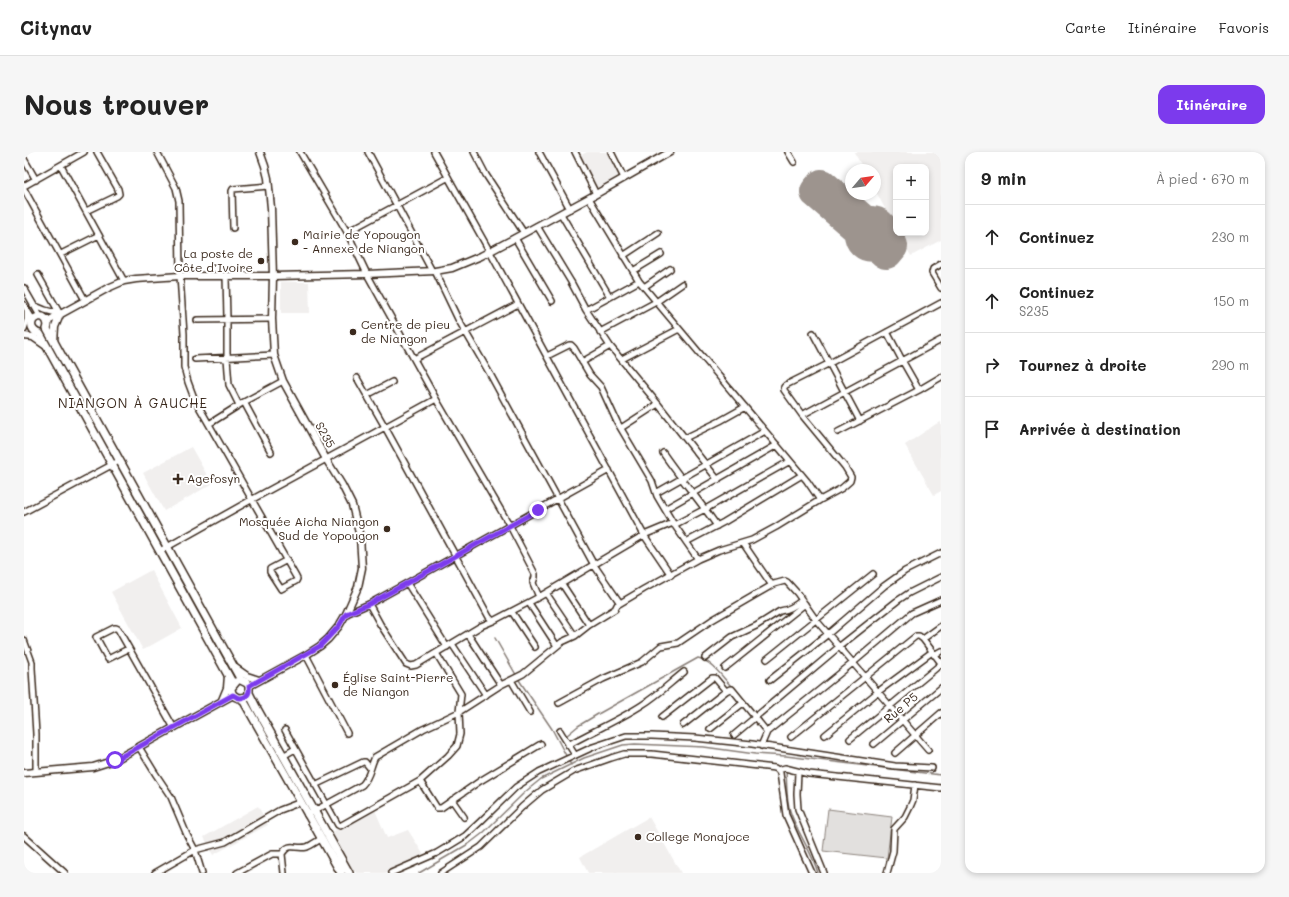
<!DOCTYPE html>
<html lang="fr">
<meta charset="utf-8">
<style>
:root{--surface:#fff;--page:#f6f6f6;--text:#222;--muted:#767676;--line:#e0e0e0;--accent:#7c3aed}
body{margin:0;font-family:Mali,sans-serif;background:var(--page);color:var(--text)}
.controls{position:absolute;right:12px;top:12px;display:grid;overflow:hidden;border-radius:8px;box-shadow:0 2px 6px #0003}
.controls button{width:36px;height:36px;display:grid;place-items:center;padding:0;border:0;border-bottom:1px solid var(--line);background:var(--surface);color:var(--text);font:20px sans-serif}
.compass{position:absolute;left:821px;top:12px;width:36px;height:36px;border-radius:50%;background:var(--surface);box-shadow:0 2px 6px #0003;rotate:61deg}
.stop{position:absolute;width:12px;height:12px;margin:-9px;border:3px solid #7c3aed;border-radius:50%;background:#fff}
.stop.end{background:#7c3aed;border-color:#fff;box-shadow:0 1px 4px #0008}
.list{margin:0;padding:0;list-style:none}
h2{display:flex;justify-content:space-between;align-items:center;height:52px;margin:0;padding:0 16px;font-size:17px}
h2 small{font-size:13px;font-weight:400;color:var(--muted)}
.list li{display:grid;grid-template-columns:26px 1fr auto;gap:12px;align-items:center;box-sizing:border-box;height:64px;padding:0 16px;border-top:1px solid var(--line)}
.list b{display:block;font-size:15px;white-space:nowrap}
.list p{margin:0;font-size:13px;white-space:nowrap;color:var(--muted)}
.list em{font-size:13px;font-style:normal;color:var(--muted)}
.icon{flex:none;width:22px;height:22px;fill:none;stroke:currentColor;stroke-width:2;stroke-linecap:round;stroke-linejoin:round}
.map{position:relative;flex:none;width:917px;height:721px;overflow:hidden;border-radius:12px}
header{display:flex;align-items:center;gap:24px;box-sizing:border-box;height:56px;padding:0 20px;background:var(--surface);border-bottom:1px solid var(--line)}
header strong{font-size:19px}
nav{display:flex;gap:22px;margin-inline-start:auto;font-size:14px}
.intro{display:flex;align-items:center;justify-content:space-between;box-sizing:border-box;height:96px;padding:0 24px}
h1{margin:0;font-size:28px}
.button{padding:10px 18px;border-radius:12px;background:var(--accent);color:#fff;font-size:14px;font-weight:700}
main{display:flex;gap:24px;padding:0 24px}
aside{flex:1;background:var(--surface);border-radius:12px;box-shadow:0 2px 6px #0003}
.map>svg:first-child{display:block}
.built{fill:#f1efee}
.green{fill:#e2e0de;stroke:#8e857e}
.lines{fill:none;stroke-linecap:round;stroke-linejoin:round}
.stream{stroke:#887e77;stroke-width:1.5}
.runway{stroke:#9d948e;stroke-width:34}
.minor-casing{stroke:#3b2a1e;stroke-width:8}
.tertiary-casing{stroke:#3b2a1e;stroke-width:9}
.secondary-casing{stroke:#3b2a1e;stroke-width:10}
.minor{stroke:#fff;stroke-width:5}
.tertiary{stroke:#fff;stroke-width:6}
.secondary{stroke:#fff;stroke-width:7}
.route{stroke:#7c3aed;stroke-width:5}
.poi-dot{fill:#3b2a1e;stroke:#fff;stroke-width:1.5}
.labels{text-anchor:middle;stroke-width:4;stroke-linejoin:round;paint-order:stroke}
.poi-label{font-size:12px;fill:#3b2a1e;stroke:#fff;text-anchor:start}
.street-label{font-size:12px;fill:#3b2a1e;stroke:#fff}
.neighbourhood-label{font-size:13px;letter-spacing:1px;fill:#3b2a1e;stroke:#fff}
</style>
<header>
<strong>Citynav</strong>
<nav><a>Carte</a><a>Itinéraire</a><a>Favoris</a></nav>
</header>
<div class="intro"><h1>Nous trouver</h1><a class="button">Itinéraire</a></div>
<main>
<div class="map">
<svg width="917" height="721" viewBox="0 0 917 721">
<rect width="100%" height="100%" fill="#fff"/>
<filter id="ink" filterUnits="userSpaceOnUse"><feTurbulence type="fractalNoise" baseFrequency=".025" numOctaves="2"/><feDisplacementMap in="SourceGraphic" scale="8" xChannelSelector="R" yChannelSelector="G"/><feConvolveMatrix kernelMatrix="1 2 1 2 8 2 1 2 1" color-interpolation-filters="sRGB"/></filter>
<g filter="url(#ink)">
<path class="built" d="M563,0H583L596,23L570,37L553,5Z
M830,0H917V88L887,104L874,81H902V15H872V77L851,38V18H840Z
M257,130H285L286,161H257Z
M917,270V339L910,343L881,293L912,272Z
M167,295L188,332L140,359L119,321Z
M127,418L158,476L119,498L87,440Z
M234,654L244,673L189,703L180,685Z
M351,658L363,686L384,678L401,705L375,721H332L328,716L308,680Z
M625,665L657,721H564L556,705Z"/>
<path class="green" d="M804,657L868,665L863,706L799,699Z"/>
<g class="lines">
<path class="stream" d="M471,486L495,528L528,577L547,613
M542,584L554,574L574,562L674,506C688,509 698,525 708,535
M762,619C763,632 762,646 766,659C773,681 788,699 794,721
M395,721L446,691L459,681L501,640L517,627L560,606L599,593L611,592L680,595L731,602L762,604L917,623"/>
<path class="runway" d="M798,34L842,72C853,69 860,75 858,86L867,94L862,100L853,92C842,95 836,89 837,78L793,40Z"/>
<defs>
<path id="minor" d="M133,0L152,36L155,49L156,124L160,182V215L164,230L170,246L272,425L273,427L272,429L257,437L246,420V417L263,408
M276,0L323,80L343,122L412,247L486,374L511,422V425L509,431L515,445
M344,0L408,119
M410,0L466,100L620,383L647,423
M450,0L462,23L500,81
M515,0L546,57
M551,0L572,42
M587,0L600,26
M764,0L770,10
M0,7L12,28
M37,14L100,129
M0,34L60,0
M0,37L61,148
M565,46L615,129L783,329L796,348
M62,59L93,44L95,42L94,37L73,0
M537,62L586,145L615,129
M513,74L547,130L562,158L586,194L634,252L694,328
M209,76L208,39L209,37L245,34
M323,80L423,26
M491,86L528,149
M37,102L75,83
M599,104L634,81
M917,112L909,117L908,121L917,136
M411,119L434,167L466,222L570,413L596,451
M609,119L637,102
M14,123L36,162
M202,124L203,167V206L205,233L215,253
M620,135L646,117
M0,136L16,164
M0,153L9,168
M9,153L21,158L36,162
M562,158L586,145
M173,168L248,167
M0,177L3,168V158
M576,180L632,150L658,132
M863,180L879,210L895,238
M789,181L836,269
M523,204L545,193H547L550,196L566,223L577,235L593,270L628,329L633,344L649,371L674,407
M171,207L250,203
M390,207L494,152
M598,207L655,177
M558,210L586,194
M343,243L368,230
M412,247L361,275L465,465L469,469L515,445L620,383L649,371
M220,250L247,300
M778,263L917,188
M185,272L220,250L259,229
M597,276L634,252
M814,280L895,238L917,225
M661,286L696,269L721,255
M639,301C656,326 676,349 693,374
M632,341L741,279
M641,357L753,293
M0,360L95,309
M650,373L685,355L766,309
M662,390L700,370L778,323
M719,391L747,432H750L761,429L763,430L773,441L792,468L904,598
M136,399L227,348L361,275L333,226
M383,431L423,495
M538,432L565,473
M522,441L551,484
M505,451L533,494
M345,452L356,472L382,512L387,514L392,513L457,474L469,469
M488,460L511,495
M322,462L345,452L383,431L585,318
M444,482L477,533
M899,487L917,474
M0,488L8,510V516L12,582V620
M428,492L462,543
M104,497L84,507L72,485L90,476H92L94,477L150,576
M282,503L323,581
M910,503L917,499
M681,506L708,485L732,474L756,459C765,458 771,454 778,448
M743,507L849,422
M701,516L781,452
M487,528L506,560
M746,528L804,482L860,434L881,419L917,401
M535,551L579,527L618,510L637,494L654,491L688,468L750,432
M638,565L688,526H691L702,539
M659,573L702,539L706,537H708L743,580L737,594
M686,577L719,551
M261,578L314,673L316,674L396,629L424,604L433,594L436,582L435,560L437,542L412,501
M536,579L551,603
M743,580L830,510L888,461L917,448
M710,583L816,494L873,449L885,441L917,425
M801,583L855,539L908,500
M767,585L892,484H895L899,487L917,511
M826,587L917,512
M850,592L917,536
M544,593C569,579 595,568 618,553C634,543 646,531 660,520
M115,595L131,621L147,645L163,683L171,698L178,721
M871,601L917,561
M259,604L271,597
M754,618L761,616L785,622L917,636
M774,620L773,642L774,657L800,721
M396,629L413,656H417L456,629L517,592
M291,633L339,610H341L346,616
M428,648L440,665
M283,663L338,633C346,625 346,615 351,605L399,577L435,560L477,533L499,522L538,490L551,484L565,473L591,457L593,453L620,437L674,407L695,398L728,388L752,375L796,348L818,336L826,329L827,325L821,315L778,263L760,238V235L762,233L804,212L917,151
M0,684L41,721
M131,721L171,698L201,690L256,658L277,650
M213,721L248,702H258
M260,721L258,702C266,689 271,698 283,695C288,693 293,689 297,687
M367,721L413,701L428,692L441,684L456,670L492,635L515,620L569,595L602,584H628L671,586L728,592L871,614L908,616
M417,721L457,695L498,655L518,638L550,619L587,606L600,602H628L751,616L754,618L756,621L762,663L788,721
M863,721L869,699L870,677L881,665L886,655L889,648L891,633"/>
<path id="tertiary" d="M24,169L84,136L100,129L112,127L156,124H249L343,122L411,119L428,116L457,104L491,86L565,46L646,0
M0,184L9,185L22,194
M30,190L31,175L36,163
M210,515L223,524L235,528
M225,534L282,503L296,494L304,487L315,474L322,462L334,435L338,416L336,385L328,353L318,333L302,307L259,229L250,203L248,167L249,124L247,56L244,26L241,14L236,0
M198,548L203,536L204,523
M0,621L69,615L91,608L209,543"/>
<path id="secondary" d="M212,530L207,536C207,544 214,548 222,545
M209,532L16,182C3,178 6,163 19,165C24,168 25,172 23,177L35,199L207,510L217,528L223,531L225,534V541L232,555L325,721
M218,546L317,721"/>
</defs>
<use href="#minor" class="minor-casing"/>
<use href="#tertiary" class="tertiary-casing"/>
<use href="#secondary" class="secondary-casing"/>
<use href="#minor" class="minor"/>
<use href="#tertiary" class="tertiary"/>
<use href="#secondary" class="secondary"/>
</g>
</g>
<g class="lines" filter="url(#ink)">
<path class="route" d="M91,608L209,543C217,549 227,545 225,534L296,494L315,474L322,462L345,452L383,431L514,358"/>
</g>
<g class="poi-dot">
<circle cx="271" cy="90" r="4"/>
<circle cx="237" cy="109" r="4"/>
<circle cx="329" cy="180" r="4"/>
<path d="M152 321h4v4h4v4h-4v4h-4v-4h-4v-4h4z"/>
<circle cx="363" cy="377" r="4"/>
<circle cx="311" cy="533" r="4"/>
<circle cx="614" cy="685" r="4"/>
</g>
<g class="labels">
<g class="poi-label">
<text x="279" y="87">Mairie de Yopougon<tspan x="279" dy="14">- Annexe de Niangon</tspan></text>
<text x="229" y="106" text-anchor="end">La poste de<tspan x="229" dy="14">Côte d’Ivoire</tspan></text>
<text x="337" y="177">Centre de pieu<tspan x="337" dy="14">de Niangon</tspan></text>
<text x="163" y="331">Agefosyn</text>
<text x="355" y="374" text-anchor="end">Mosquée Aicha Niangon<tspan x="355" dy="14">Sud de Yopougon</tspan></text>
<text x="319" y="530">Église Saint-Pierre<tspan x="319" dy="14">de Niangon</tspan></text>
<text x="622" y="689">College Monajoce</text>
</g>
<g class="street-label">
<text transform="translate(301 283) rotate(61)" y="4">S235</text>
<text transform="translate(877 556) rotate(-40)" y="4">Rue P5</text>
</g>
<g class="neighbourhood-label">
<text x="109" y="256">NIANGON À GAUCHE</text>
</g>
</g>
</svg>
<div class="controls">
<button>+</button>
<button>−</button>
</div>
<svg class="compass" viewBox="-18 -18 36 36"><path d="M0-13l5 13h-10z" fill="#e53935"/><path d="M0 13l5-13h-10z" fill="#767676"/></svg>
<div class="stop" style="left:91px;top:608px"></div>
<div class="stop end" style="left:514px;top:358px"></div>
</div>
<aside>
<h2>9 min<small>À pied · 670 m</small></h2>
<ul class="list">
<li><svg class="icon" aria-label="ahead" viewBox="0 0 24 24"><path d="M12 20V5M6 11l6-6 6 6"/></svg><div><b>Continuez</b></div><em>230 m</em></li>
<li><svg class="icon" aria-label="ahead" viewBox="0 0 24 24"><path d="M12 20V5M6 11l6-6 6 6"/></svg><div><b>Continuez</b><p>S235</p></div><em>150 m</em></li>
<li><svg class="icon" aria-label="right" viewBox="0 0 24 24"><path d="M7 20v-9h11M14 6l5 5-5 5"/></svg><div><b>Tournez à droite</b></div><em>290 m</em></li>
<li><svg class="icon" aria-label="arrive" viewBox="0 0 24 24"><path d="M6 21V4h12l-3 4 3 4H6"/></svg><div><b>Arrivée à destination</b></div></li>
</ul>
</aside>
</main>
